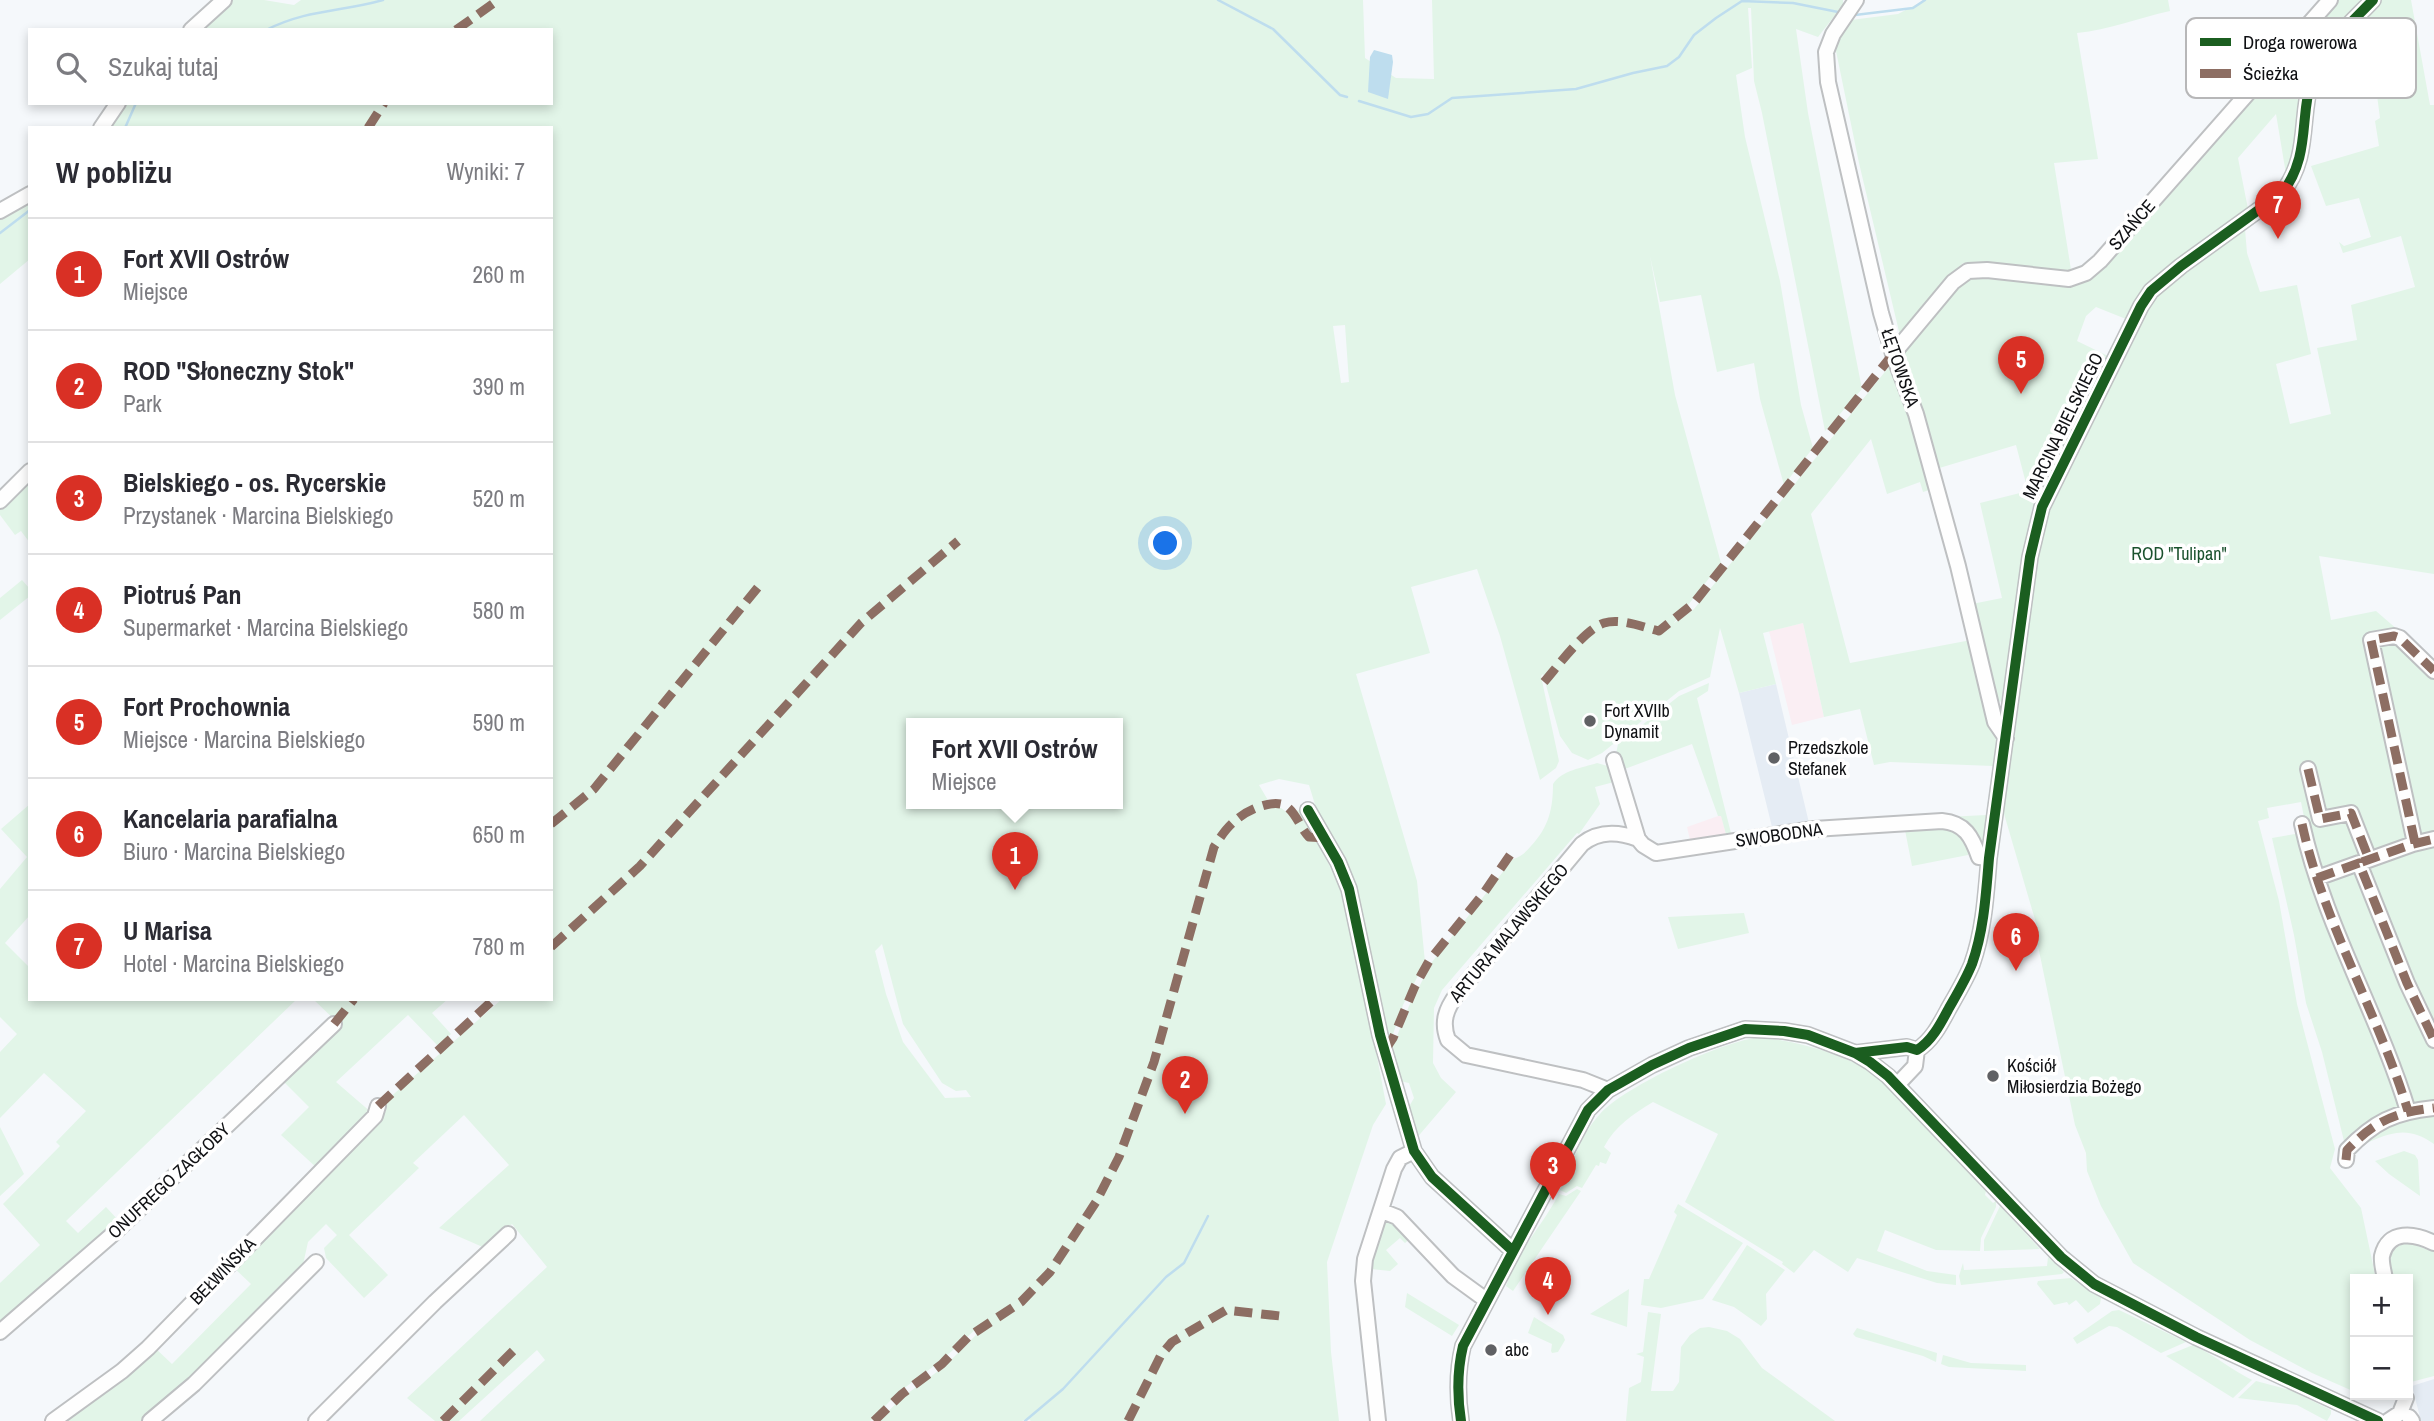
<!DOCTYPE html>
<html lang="pl">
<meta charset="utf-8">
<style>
:root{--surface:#fff;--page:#f2f2f3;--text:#2b2b33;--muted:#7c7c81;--line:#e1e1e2;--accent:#d93025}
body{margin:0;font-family:"Archivo Narrow",sans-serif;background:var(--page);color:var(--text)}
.controls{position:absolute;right:21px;bottom:21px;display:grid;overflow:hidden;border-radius:0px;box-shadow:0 4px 10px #0003}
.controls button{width:63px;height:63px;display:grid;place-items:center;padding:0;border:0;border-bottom:2px solid var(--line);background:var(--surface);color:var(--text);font:35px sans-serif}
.you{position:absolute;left:1166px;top:544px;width:24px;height:24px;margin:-18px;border:5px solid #fff;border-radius:50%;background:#1a73e8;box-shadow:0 0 0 10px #1a73e833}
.badge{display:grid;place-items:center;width:46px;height:46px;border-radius:50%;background:var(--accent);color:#fff;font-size:23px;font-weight:700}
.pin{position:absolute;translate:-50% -58px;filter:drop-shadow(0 2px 4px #0008)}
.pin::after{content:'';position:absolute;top:37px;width:24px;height:21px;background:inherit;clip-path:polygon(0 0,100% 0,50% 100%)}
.popup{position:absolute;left:906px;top:718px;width:217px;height:91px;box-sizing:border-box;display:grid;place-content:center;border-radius:0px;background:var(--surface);filter:drop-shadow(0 2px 5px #0005);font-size:23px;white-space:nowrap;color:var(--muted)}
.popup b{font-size:26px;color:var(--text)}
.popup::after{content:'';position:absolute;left:50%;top:100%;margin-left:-14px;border:14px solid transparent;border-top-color:var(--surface)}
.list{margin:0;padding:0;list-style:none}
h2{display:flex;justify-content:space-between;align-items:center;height:91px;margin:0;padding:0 28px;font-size:30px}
h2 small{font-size:23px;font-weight:400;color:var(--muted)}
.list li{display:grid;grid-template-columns:46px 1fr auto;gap:21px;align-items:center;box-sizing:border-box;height:112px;padding:0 28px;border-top:2px solid var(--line)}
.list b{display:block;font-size:26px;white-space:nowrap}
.list p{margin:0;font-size:23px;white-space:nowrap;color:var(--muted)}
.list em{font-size:23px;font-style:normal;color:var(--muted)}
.icon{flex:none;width:38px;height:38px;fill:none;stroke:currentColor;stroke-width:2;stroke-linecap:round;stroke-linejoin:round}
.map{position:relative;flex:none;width:2434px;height:1421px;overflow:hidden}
.search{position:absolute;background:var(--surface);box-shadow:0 4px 10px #0003;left:28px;top:28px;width:525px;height:77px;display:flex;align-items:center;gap:18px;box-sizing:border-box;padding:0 24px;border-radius:0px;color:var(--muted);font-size:26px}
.panel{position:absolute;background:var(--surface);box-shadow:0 4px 10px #0003;left:28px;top:126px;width:525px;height:875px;border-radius:0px}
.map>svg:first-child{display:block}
.built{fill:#e5ecf4}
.industrial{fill:#faeef3}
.green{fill:#e2f5e8;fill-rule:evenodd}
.water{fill:#beddee}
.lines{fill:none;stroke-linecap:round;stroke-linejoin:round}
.stream{stroke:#beddee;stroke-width:2.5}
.minor-casing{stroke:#bec0c2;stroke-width:18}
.minor{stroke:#fefefe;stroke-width:14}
.quiet{stroke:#8d6e63;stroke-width:9;stroke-dasharray:18 9;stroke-linecap:butt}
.cycleway-casing{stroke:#fff;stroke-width:15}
.cycleway{stroke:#1b5e20;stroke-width:10}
.poi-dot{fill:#606164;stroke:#fff;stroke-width:2.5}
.labels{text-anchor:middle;stroke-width:7;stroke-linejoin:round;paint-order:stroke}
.street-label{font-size:18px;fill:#0f1013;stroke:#fff}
.park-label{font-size:18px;fill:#1b522e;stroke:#fff}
.poi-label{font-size:18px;fill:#0f1013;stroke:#fff;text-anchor:start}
.key{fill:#fff;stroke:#b7b7b8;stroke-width:2}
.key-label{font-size:19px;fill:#0f1013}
</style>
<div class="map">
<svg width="2434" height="1421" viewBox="0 0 2434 1421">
<rect width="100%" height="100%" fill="#f5f8fb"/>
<path class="built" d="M1776,684L1809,823L1773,831L1739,693Z
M2434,1379V1421H2421L2412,1386Z"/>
<path class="industrial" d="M1803,623L1824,717L1792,725L1769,631Z
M1721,815L1727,838L1691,844L1687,827Z"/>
<path class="green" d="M233,0H264L294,5L301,0H1363L1365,58L1396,78L1434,79L1432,0H1843V5L1818,37L1796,29L1808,113L1862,389L1825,431L1762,113L1754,81L1751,8H1748L1752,68L1736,75L1745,137L1780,281L1801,405L1813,448L1784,485L1760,399L1754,363L1717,372L1701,295L1660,302L1650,256L1675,395L1721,563L1674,623L1694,609L1892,363L1905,395L1932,489L1923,492L1920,482L1887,494L1871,439L1811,514L1850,663L1971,640L1987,723L2000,745L1983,849L1946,817L1986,815L1993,766L1890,762L1874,765L1860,709L1824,717L1803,623L1763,633L1776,684L1739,693L1720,628L1710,677L1679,691L1602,753L1588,760L1572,753L1560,736L1543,674L1541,676L1559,761L1556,768L1540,780L1500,636L1477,569L1411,587L1430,653L1356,674L1417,881L1425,962L1403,1005L1392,1037L1386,1038L1349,877L1317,811L1309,785L1279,779L1259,785L1272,807L1281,808L1289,814L1299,810L1319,844L1348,904L1386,1104L1373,1125L1327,1262L1331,1352L1339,1421H1031L1028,1418L1022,1421H878L904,1396L945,1366L976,1335L980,1330L977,1328L942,1360L899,1392L870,1421H480L545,1360L537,1350L459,1421H435L407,1398L547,1267L512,1224L485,1248L439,1228L509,1165L464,1115L413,1163L419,1168L349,1235L388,1275L364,1298L326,1258L324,1248L337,1235L326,1224L308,1242L302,1269L182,1388L141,1421H63L154,1347L172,1364L251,1284L232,1266L386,1111L387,1100L502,999H551V128H106L122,103H551V30H200ZM1345,325L1349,382L1341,383L1333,326ZM912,724H1118V804H912ZM882,944L903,1024L942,1083L956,1091L966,1090L971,1097L945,1098L903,1042L886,994L875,951Z
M1925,0H2168L2170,11C2138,18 2109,30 2077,33L2098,159L2054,163L2072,276L1963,263L1901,340L1859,163L1836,51L1839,37L1851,20L1898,14Z
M2335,0H2359L2363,3L2304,85L2287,180L2276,114L2238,158L2248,209L2145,285L2126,319L2096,307L2086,316L2077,341L2108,356L2032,509L2021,574L2006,699L2003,702L1996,701L1972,604L2002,598L1980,503L2028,491L2016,445L1936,469L1899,351L1957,283L1971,274L2069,284Z
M2382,0H2411L2430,105H2434V574L2319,556L2331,620L2376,611L2413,643L2434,666V1144C2403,1121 2381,1137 2350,1151L2344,1141L2322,1052L2306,1003L2294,935L2272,838L2307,832L2301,802L2267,808L2269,818L2258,821L2279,901L2297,1004L2335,1149L2330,1168L2361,1208L2376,1279H2355V1392L2312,1373L2250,1340L2133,1263L2101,1206L2087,1171L2086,1153L2075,1125L2037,941L2036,923L2002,807L2027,616L2043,521L2124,346L2162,288L2245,229L2247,253L2260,292L2297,285L2311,354L2276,364L2290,424L2331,414L2317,348L2357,340L2351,305L2415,287L2401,236L2343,253L2339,242L2344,246L2371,237L2359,198L2326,206L2311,166L2379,146L2375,121L2380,118L2367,19Z
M30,199V259L0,284V214Z
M30,478V543L21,531L15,535L0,515V508Z
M22,580L30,589V596L0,620V598Z
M1709,683L1708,691L1697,698L1732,837L1727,838L1721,816H1718L1692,744L1622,770L1616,754L1618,744L1679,696Z
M1597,763L1611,767L1614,782L1595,787L1600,804L1579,834L1577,833L1442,990L1434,1008L1433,1063L1441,1078L1456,1092L1415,1140L1407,1110L1414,1098L1409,1083L1399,1081L1393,1046L1409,1006L1432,962L1513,859C1521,857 1526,852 1531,846C1549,827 1553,808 1553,784C1562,770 1582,768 1597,763Z
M30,804V915L5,943L30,968V999H297L66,1221L78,1233L106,1207L120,1222L0,1328V1283L40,1245L3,1204L60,1146L56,1142L86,1111L44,1073L0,1118V1052L17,1034L0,1017V889L27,857L1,829Z
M1951,827L1968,842V855L1912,866L1905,830Z
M1744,913L1749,933L1678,949L1668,917Z
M313,999H448L432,1013L451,1034L438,1046L408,1015L336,1082L372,1113L318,1169L281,1135L309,1107L282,1080L340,1025Z
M1760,1037C1793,1041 1835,1051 1864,1068C1882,1079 1897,1097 1911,1112C1936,1139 1961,1165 1986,1191L1985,1195L1993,1203L1996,1201V1207L1981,1238L1980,1251L1936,1250L1885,1230L1877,1251L1927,1271L1956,1275V1285L1937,1283L1857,1258L1848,1272L1814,1250L1794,1273L1782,1264L1783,1262L1685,1202L1718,1134L1653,1102C1633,1114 1615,1126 1604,1147L1611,1153L1606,1164L1600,1162L1599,1166L1596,1165L1582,1188L1577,1186L1566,1193L1560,1190C1575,1162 1577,1139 1600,1114C1625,1086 1723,1041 1760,1037Z
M0,1127L24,1174L0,1196Z
M2404,1151L2415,1155L2418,1160L2420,1196L2389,1174L2375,1161Z
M1577,1189L1581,1191L1513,1291L1506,1286C1518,1250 1542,1226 1559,1194L1566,1196Z
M1678,1204L1743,1243L1703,1299L1661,1308L1641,1305L1644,1279H1649L1677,1215L1674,1212Z
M2000,1206L2040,1249L1984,1251V1240Z
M1390,1219L1412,1237L1405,1243L1400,1238L1386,1250L1398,1264L1390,1271L1371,1269L1368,1266L1383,1222Z
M2407,1242L2434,1252V1376L2411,1382L2408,1363V1279H2392L2389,1264L2393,1249Z
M1747,1245L1785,1270L1766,1294L1767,1319L1761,1326L1734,1307L1712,1300Z
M2048,1257L2064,1272L2062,1274L1961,1285L1959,1276L1963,1263L1964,1270L2047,1266Z
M2071,1278L2101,1298L2100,1304L2088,1313L2076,1300L2069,1305L2067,1302L2054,1305L2037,1284L2038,1281Z
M1629,1289L1627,1327L1590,1314Z
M1407,1293L1459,1325L1452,1336L1405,1307Z
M2119,1310L2186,1342L2161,1353L2117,1327L2109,1326L2077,1344L2073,1338L2112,1311Z
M1648,1312L1661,1314L1651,1391H1673L1679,1382L1681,1347L1690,1335L1700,1328L1709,1327L1727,1331L1740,1339L1762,1368L1835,1421H1626L1629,1388L1641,1382L1644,1357L1636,1354L1643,1352Z
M1534,1317L1563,1335L1565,1340L1558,1352L1552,1353L1551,1351L1552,1344L1528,1333Z
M1857,1328L1937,1353L1936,1362L1923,1356L1856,1337L1853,1334Z
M2193,1345C2214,1355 2232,1370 2252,1380L2233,1398L2166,1356Z
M1943,1355L1971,1363L2026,1365V1371L1949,1367L1941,1364Z
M2256,1381L2290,1390L2331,1410V1414L2327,1421L2297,1405L2238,1398Z"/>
<path class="water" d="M1374,50L1392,55L1393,62L1388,99L1368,92L1370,57Z"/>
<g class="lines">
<path class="stream" d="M1218,0L1273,29L1340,95L1347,97
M1855,15L1913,8L1925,0
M266,30C308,9 341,12 383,0
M1359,101L1411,117L1428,114L1452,98L1576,89L1633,73L1667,66L1679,57L1694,35L1716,18L1742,1L1793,3L1838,12
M125,128L136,103
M0,233L30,210
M1025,1421L1063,1389L1166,1277L1184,1263L1208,1216"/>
<defs>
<path id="minor" d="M1856,0L1833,34L1826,52L1828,82L1881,313L1893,354L1916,414L1958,566L1995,722L2006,738
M191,30L224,0
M101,128L118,103
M0,211L30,194
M1893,354L1953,282L1968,271L1987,270L2069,279L2086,273L2100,261L2330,0
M0,501L30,471
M1614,760L1638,839L1643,845L1656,853L1814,829L1942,821C1965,823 1972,837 1979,857L1989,858
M2308,769L2320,819L2351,813L2369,859
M1308,810L1338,862L1349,889L1380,1035L1414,1151L1432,1177L1513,1251
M2302,824C2324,924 2378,1013 2408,1111
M2415,843L2371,640L2394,636L2400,638L2434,671
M2360,863L2413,844L2434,839
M2317,878L2359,863L2407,983L2434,1040
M1856,1053L1907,1047L1917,1050C1932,1041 1941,1023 1949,1008C1957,994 1966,979 1972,964C1984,930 1986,894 1989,858L2030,557L2042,507L2141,306L2151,291L2181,266L2282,193C2311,156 2299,118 2312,77C2322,48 2352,22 2373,0
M1897,1085L1915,1066L1917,1050
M1608,1090L1583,1080L1466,1055L1448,1040C1441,1022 1446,1009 1457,994L1582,844C1600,830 1619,832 1638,839
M2346,1160L2347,1150C2374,1122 2394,1112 2434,1108
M1382,1211L1397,1217L1453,1276L1486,1300
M2385,1279C2384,1272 2381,1263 2382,1256C2388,1229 2415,1233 2434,1243
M0,1332L113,1234L334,1024
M2409,1417L2412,1421
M53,1421L122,1371L148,1348L375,1116L378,1106
M150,1421L194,1384L316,1262
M316,1421L435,1302L508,1234
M1378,1421L1363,1281L1365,1259L1394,1169L1400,1158L1414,1151
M1461,1421C1457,1395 1457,1371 1463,1346L1588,1110L1608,1090L1652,1065L1689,1048L1745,1029L1784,1031L1808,1035L1855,1053L1870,1062L1888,1076L2061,1257L2094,1284L2196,1337L2378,1421
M2388,1421L2400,1413L2406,1398"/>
</defs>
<use href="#minor" class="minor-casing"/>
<use href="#minor" class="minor"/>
<path class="quiet" d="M456,30L498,0
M368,128L384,103
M1544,682C1558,666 1585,629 1604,623C1621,618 1642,627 1659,631L1694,603L1893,354
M2308,769L2320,819L2351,813L2369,859
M551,824L594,789L763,581
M2302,824C2324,924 2378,1013 2408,1111
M2415,843L2371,640L2394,636L2400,638L2434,671
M2362,862L2413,844L2434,839
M2317,878L2359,863L2407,983L2434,1040
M551,947L640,866L861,623L958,541
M334,1024L354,999
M1385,1050L1393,1038L1415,986L1429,961L1483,894L1510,855
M378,1106L494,999
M2346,1160L2347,1150C2374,1122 2394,1112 2434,1108
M443,1421L516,1348
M874,1421L902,1394L942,1364L968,1337L1021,1302L1050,1272L1096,1202L1119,1157L1154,1062L1214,847C1220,838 1226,828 1235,821C1245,811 1273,798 1286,806C1297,814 1300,828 1309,837L1325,838
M1128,1421L1161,1355L1172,1342L1226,1310L1280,1316"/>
<defs>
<path id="cycleway" d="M1308,810L1338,862L1349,889L1380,1035L1414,1151L1432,1177L1513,1251
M1855,1053L1907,1047L1917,1050C1932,1041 1941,1023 1949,1008C1957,994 1966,979 1972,964C1984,930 1986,894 1989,858L2030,557L2042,507L2141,306L2151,291L2181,266L2282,193C2311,156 2299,118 2312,77C2322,48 2352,22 2373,0
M1461,1421C1457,1395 1457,1371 1463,1346L1588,1110L1608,1090L1652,1065L1689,1048L1745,1029L1784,1031L1808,1035L1855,1053L1870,1062L1888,1076L2061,1257L2094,1284L2196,1337L2378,1421"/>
</defs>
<use href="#cycleway" class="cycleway-casing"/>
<use href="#cycleway" class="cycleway"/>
</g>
<g class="poi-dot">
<circle cx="1590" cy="721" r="7"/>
<circle cx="1774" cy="758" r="7"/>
<circle cx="1993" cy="1076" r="7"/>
<circle cx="1491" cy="1350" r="7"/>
</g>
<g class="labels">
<g class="street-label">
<text transform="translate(2132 225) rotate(-49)" y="6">SZAŃCE</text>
<text transform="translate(1900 368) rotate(71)" y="6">ŁĘTOWSKA</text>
<text transform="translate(2063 426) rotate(-64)" y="6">MARCINA BIELSKIEGO</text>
<text transform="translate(1779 835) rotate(-8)" y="6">SWOBODNA</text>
<text transform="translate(1509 933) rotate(-50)" y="6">ARTURA MALAWSKIEGO</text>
<text transform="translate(169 1181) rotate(-43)" y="6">ONUFREGO ZAGŁOBY</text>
<text transform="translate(223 1271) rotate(-46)" y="6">BEŁWIŃSKA</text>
</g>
<g class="park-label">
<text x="2179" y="560">ROD "Tulipan"</text>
</g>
<g class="poi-label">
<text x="1604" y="717">Fort XVIIb<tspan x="1604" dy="21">Dynamit</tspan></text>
<text x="1788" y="754">Przedszkole<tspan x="1788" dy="21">Stefanek</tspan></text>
<text x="2007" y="1072">Kościół<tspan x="2007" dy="21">Miłosierdzia Bożego</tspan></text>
<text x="1505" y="1356">abc</text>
</g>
</g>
<rect x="2186" y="18" width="230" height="80" rx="10" class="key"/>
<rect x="2200" y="38" width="31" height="8" fill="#1b5e20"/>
<rect x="2200" y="69" width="31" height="9" fill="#8d6e63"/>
<g class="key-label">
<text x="2243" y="49">Droga rowerowa</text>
<text x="2243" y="80">Ścieżka</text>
</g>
</svg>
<div class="controls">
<button>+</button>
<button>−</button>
</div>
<div class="you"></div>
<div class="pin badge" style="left:1015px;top:890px">1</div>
<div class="popup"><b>Fort XVII Ostrów</b>Miejsce</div>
<div class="pin badge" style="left:1185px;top:1114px">2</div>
<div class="pin badge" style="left:1553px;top:1200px">3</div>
<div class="pin badge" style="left:1548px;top:1315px">4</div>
<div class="pin badge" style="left:2021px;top:394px">5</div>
<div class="pin badge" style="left:2016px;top:971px">6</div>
<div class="pin badge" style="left:2278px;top:239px">7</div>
<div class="search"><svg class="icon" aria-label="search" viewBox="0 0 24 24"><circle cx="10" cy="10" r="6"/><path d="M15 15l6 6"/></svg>Szukaj tutaj</div>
<section class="panel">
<h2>W pobliżu<small>Wyniki: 7</small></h2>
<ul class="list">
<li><span class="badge">1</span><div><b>Fort XVII Ostrów</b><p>Miejsce</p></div><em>260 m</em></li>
<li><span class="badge">2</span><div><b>ROD &quot;Słoneczny Stok&quot;</b><p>Park</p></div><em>390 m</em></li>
<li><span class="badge">3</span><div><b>Bielskiego - os. Rycerskie</b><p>Przystanek · Marcina Bielskiego</p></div><em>520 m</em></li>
<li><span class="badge">4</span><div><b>Piotruś Pan</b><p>Supermarket · Marcina Bielskiego</p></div><em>580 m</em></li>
<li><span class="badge">5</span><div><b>Fort Prochownia</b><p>Miejsce · Marcina Bielskiego</p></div><em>590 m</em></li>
<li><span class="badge">6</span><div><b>Kancelaria parafialna</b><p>Biuro · Marcina Bielskiego</p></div><em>650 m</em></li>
<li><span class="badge">7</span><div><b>U Marisa</b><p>Hotel · Marcina Bielskiego</p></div><em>780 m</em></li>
</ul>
</section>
</div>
